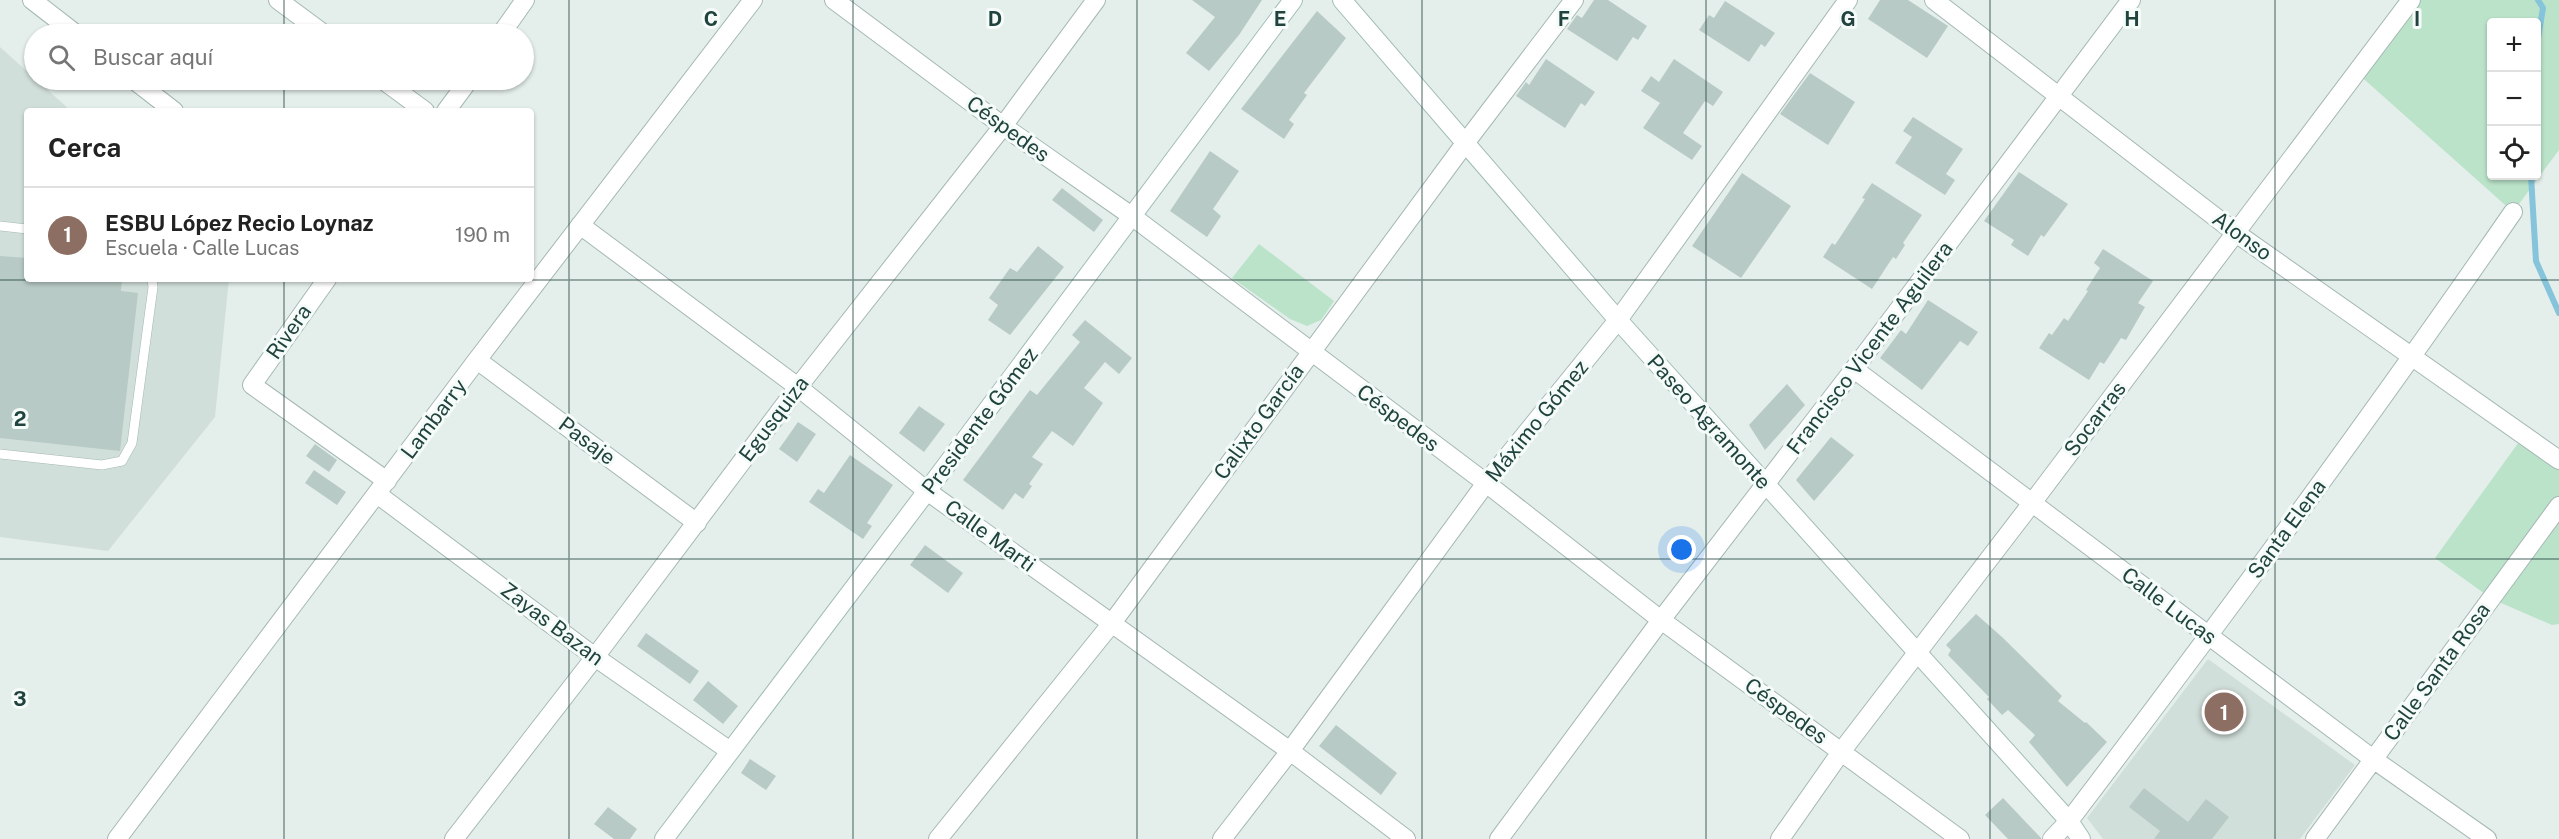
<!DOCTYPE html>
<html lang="es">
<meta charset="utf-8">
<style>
:root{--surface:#fff;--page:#f6f6f6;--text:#222;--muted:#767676;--line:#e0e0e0;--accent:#855337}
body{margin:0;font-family:"Public Sans",sans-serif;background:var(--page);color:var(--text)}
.controls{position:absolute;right:18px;top:18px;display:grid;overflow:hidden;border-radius:6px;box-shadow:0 2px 4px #0004}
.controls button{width:54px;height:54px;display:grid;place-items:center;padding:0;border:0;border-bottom:2px solid var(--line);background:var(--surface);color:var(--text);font:30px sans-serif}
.you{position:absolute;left:1682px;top:550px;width:21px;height:21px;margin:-15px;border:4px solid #fff;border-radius:50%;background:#1a73e8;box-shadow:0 0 0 9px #1a73e833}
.badge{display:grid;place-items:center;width:39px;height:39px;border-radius:50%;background:var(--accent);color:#fff;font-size:20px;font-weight:700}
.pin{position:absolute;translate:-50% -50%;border:3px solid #fff;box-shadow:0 2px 6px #0006}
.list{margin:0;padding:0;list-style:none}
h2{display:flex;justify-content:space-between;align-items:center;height:78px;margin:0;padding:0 24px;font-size:26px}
h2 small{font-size:20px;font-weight:400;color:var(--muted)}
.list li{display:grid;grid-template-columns:39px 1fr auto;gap:18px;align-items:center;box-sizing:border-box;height:96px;padding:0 24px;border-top:2px solid var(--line)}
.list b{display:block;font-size:22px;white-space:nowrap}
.list p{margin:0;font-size:20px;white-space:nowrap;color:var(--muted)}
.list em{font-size:20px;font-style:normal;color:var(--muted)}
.icon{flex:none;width:33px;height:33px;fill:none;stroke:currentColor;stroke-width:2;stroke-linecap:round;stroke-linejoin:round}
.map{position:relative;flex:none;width:2559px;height:839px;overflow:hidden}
.search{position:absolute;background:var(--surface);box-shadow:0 2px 4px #0004;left:24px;top:24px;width:510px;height:66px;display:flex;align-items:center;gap:15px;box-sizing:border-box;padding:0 21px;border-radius:33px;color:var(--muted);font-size:22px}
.panel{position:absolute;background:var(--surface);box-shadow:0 2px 4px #0004;left:24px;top:108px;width:510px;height:174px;border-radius:6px}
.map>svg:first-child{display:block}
.built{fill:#d1dfda}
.green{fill:#bae3c9;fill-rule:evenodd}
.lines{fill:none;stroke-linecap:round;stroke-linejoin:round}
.stream{stroke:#85c4da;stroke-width:6}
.building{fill:#b8cac5}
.lane-casing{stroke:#a5b8b4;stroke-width:10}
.street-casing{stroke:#a5b8b4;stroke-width:20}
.secondary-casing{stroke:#a0bcb6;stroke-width:20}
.lane{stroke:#fff;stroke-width:9}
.street{stroke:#fff;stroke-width:18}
.secondary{stroke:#fff;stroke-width:18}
.grid{fill:none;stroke:#20433e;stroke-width:1.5;stroke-opacity:0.55}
.labels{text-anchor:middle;stroke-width:6;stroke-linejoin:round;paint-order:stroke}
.street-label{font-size:21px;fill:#20433e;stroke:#f5fbf8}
.grid-label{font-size:20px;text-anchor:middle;font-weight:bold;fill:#20433e;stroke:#f5fbf8;stroke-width:6;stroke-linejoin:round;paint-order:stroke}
</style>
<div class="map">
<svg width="2559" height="839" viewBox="0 0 2559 839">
<rect width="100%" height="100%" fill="#e4efeb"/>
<path class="built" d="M0,47L71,111H27V279H229L215,417L108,551L0,537Z
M2208,659L2355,765L2300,839H2103L2087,818Z"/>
<path class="green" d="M2410,0H2559V150L2513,212L2356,72ZM2492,22H2536V176H2492Z
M1259,244L1334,301L1321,320L1307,326L1290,319L1232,278Z
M2524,435L2559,460V624L2552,625L2492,599L2435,558Z"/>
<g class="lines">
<path class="stream" d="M2536,51L2543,8L2538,0
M2531,176L2536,261L2559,313"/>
</g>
<path class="building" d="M1192,0H1262L1239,35L1209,71L1186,53L1215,17Z
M1594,0H1608L1647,26L1638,40L1633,37L1617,61L1567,29L1577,15L1582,18Z
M1880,0H1908L1948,26L1927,58L1868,19Z
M1725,1L1775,33L1765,47L1761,44L1749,62L1699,30L1709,15L1714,18Z
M1317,11L1346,38L1304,93L1307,95L1289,120L1294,124L1284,139L1241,109Z
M1546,59L1595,92L1585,106L1581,103L1565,128L1516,96L1526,82L1529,85Z
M1674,59L1723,92L1713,106L1705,101L1683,133L1702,146L1692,160L1643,128L1660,103L1641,91L1651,76L1659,82Z
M1810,73L1855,102L1828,145L1780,114Z
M1913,117L1963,149L1946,174L1955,180L1945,195L1895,163L1912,137L1903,131Z
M1210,151L1239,171L1213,209L1221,216L1207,237L1170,211Z
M2019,172L2068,204L2044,237L2041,235L2028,256L2011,245L2014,240L1984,221Z
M1742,173L1791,206L1741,278L1692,246Z
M1872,183L1922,215L1903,243L1905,245L1896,259L1893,257L1872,289L1823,257L1832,243L1835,245L1865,199L1862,198Z
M1062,188L1103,220L1094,232L1052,200Z
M1038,246L1064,267L1010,335L988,320L998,305L989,298L1010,268L1017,272Z
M2103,249L2153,281L2138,303L2145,307L2126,340L2121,338L2104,364L2100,362L2089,380L2039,348L2049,333L2052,335L2064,318L2068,321L2088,291L2086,290L2100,268L2094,263Z
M0,256L27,258V279H122L121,291L138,293L120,451L0,438Z
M1928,300L1978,332L1968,346L1960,341L1922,390L1880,358L1901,330L1906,334Z
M1085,320L1132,358L1119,374L1105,362L1084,388L1103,403L1073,446L1052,431L1032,457L1043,464L1029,484L1032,486L1023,499L1015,493L1003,510L963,480L1030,390L1037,395L1080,342L1072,335Z
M1787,384L1805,405L1765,450L1749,425Z
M919,406L945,424L924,452L899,433Z
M798,422L816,434L797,462L779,449Z
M1831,437L1854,455L1814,501L1796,480Z
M315,444L337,460L329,472L306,456Z
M850,455L893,485L867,523L872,526L863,539L809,502L818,489L824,493Z
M314,470L346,492L337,505L305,483Z
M925,545L963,573L948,593L910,565Z
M1976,614L2002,637L2062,696L2058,701L2085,723L2086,722L2107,742L2067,787L2029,742L2035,735L2008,710L2002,715L1987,699L1989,697L1948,655L1951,650L1946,645Z
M646,633L699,671L690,684L637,646Z
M708,681L738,706L723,724L693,700Z
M1336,725L1397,773L1381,795L1319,746Z
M750,759L776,776L766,790L741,773Z
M2144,788L2188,822L2206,799L2229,817L2212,839H2154L2160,831L2129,807Z
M2003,798L2041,838V839H2008L1985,815Z
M608,807L637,829L630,839H614L594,824Z"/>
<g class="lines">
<defs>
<path id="lane" d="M0,226L27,229
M0,454L102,465L122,461L132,443L153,287L152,279"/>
<path id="street" d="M32,0L76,34
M278,0L324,34
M834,0L1003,126L1133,217L1486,483L1661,620L1960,839
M1934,0L2236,233L2559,460
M501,34L525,0
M134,80L174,111
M383,80L425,111
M446,111L469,80
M580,225L798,387L927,491L1290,751L1406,839
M327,279L252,385L387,481
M477,360L697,523
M1854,369L2373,759L2487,839
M377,494L595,657L730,751
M117,839L477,360L753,0
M454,839L595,657L798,387L1003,126L1096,0
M938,839L1112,623L1466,142L1574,0
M1222,839L1290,751L1486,483L1618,320L1848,0
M1499,839L1661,620L1854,369L2131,0
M1780,839L1841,752L2032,503L2411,0
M2052,839L2069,821C2221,621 2370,419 2513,212
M2315,839L2559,506"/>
<path id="secondary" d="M1342,0L1618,320L2069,821L2081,839
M664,839L927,491L1293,0"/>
</defs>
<use href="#lane" class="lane-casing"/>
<use href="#street" class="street-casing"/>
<use href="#secondary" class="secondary-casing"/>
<use href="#lane" class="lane"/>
<use href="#street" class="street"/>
<use href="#secondary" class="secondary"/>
</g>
<path class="grid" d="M284,0V34M569,0V839M853,0V839M1137,0V839M1422,0V839M1706,0V839M1990,0V839M2275,0V839M284,80V111M284,279V839M0,280H2559M0,559H2559"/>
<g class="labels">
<g class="street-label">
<text transform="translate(1008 129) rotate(36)" y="7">Céspedes</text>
<text transform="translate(2242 236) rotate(36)" y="7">Alonso</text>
<text transform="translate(289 332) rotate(-55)" y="7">Rivera</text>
<text transform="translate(1870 348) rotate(-53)" y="7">Francisco Vicente Aguilera</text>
<text transform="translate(1398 418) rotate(37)" y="7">Céspedes</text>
<text transform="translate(434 419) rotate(-53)" y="7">Lambarry</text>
<text transform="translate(774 419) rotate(-53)" y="7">Egusquiza</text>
<text transform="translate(2095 419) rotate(-53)" y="7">Socarras</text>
<text transform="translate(980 421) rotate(-53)" y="7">Presidente Gómez</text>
<text transform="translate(1537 421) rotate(-51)" y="7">Máximo Gómez</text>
<text transform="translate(1259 422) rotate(-54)" y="7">Calixto García</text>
<text transform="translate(1709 422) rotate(48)" y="7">Paseo Agramonte</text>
<text transform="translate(587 441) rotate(37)" y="7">Pasaje</text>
<text transform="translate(2287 529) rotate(-54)" y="7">Santa Elena</text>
<text transform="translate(990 536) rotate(36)" y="7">Calle Marti</text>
<text transform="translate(2169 606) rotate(37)" y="7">Calle Lucas</text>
<text transform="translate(552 624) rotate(37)" y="7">Zayas Bazan</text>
<text transform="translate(2437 672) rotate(-54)" y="7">Calle Santa Rosa</text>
<text transform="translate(1786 711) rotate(36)" y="7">Céspedes</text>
</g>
</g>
<g class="grid-label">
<text x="711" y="26">C</text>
<text x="995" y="26">D</text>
<text x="1280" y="26">E</text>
<text x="1564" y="26">F</text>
<text x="1848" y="26">G</text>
<text x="2132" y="26">H</text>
<text x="2417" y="26">I</text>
<text x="20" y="426">2</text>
<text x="20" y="706">3</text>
</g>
</svg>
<div class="controls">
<button>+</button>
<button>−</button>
<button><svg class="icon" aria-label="locate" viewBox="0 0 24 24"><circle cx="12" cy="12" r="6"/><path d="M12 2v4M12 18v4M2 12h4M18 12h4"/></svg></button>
</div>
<div class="you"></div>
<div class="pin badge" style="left:2224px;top:712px;background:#8d6e63">1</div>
<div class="search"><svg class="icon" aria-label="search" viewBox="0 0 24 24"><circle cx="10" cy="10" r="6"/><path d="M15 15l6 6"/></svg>Buscar aquí</div>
<section class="panel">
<h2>Cerca<small></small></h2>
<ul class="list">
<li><span class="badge" style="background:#8d6e63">1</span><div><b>ESBU López Recio Loynaz</b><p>Escuela · Calle Lucas</p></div><em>190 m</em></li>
</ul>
</section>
</div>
